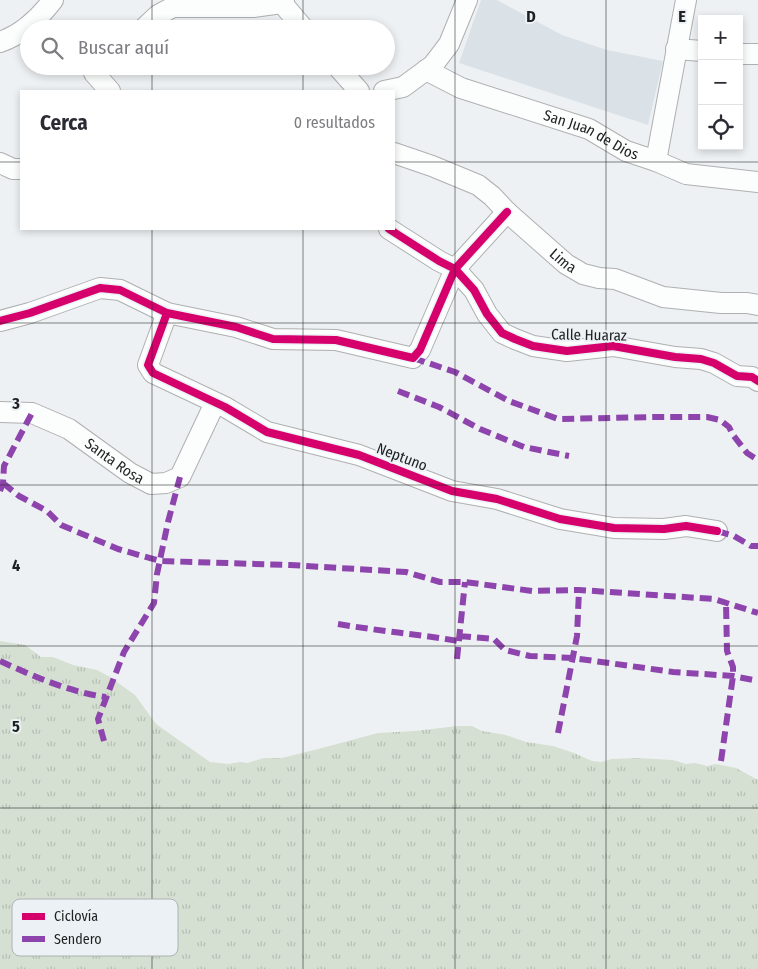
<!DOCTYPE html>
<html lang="es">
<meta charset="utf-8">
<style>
:root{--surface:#fff;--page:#f2f2f3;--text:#2b2b33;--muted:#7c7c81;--line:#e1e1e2}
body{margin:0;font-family:"Fira Sans Condensed",sans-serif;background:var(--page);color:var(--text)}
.controls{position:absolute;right:15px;top:15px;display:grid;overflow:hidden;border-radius:0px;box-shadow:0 2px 8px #0003}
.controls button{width:45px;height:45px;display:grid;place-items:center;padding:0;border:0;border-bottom:1px solid var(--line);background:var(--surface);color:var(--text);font:25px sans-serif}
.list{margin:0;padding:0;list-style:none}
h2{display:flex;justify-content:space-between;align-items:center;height:65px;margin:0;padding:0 20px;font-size:21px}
h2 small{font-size:16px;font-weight:400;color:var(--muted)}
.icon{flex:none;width:28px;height:28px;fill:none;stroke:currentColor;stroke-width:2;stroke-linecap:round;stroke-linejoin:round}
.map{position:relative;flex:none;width:758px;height:969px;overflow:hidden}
.search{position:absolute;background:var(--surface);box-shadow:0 2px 8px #0003;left:20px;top:20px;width:375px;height:55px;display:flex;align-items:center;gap:12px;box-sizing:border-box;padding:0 18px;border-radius:28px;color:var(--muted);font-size:19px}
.panel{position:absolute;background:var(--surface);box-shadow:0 2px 8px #0003;left:20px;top:90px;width:375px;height:140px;border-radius:0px}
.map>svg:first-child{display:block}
.built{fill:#dae2e7}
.grass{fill:url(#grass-tufts)}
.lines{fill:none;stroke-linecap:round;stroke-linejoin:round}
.minor-casing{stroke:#aeb0b1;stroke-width:22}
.minor{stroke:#fcfdfd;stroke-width:20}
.quiet{stroke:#8e44ad;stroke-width:6;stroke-dasharray:12 6;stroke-linecap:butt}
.cycleway-casing{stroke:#ecf1f5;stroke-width:11}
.cycleway{stroke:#d6006c;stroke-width:8}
.grid{fill:none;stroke:#1e2021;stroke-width:1;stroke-opacity:0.55}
.labels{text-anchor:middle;stroke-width:4;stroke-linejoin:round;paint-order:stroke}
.street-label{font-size:15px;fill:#1e2021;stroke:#ecf1f5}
.key{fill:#ecf1f5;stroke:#aeb2b5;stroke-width:1}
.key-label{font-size:14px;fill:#1e2021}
.grid-label{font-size:16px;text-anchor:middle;font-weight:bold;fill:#1e2021;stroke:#ecf1f5;stroke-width:4;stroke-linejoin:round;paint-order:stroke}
</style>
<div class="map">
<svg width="758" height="969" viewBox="0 0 758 969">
<defs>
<pattern id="grass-tufts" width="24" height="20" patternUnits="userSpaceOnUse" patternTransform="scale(1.25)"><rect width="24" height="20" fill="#d5dfd2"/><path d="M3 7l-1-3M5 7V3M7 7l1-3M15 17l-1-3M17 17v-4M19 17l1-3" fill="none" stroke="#b6bfb4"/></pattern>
</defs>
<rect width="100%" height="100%" fill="#eef1f3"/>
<path class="built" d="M481,0H497L562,35L607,50L663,61L648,125L459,63Z"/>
<path class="grass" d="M0,641L25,645L41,657H53L73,665L97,670L110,677L135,695L156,724L210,762L228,764L240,762L247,763L264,758H282L318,749L378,733L415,731L457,726H472L482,731L506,735L526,742L553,746L574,753L592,761L601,762L612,759L637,758L673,760L686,764L695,763L707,766L716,764L736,768L758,780V969H0Z"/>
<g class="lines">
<defs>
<g id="minor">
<path d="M282,3L304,29"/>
<path d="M143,29L158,15L173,7H253L282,3L284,0"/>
<path d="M0,42C21,35 40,17 53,0"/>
<path d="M676,49L702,51"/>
<path d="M739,54H758"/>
<path d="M101,66L94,73L110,91"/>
<path d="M337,66L359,91"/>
<path id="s1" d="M426,70L461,88L589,129L626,151L656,161L686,174L758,182"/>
<path d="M384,91L403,87L433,65L449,44L467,0"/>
<path id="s2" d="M394,153L432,166L478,185L492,196L507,212L566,264L583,274L599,278L615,279L663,297L721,303H747L758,305"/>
<path d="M656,161L686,0"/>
<path d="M0,163L13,169H21"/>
<path d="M389,229L439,261L455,269L474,290L487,314L502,333L515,339L533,346L567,351L613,346L675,357L701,359L714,363L737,376L752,377L758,381"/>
<path d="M167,313L148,365L153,373L225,407L267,432L359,455L452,491L497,499L560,519L614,528L664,529L686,526L717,531"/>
<path d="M0,321L30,313L100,288L120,290L167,313L236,327L273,339L336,340L413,358L420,350L455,269L507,212"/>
<path id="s3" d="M0,412L32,413L69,429L130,473L151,484L166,483L180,477L215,403"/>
</g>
</defs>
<use href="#minor" class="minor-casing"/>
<use href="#minor" class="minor"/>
<path class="quiet" d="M413,358L455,372L509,401L558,419L658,417H707L720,420L729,427L733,435L747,453L758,460
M398,391L439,407L480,429L524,447L569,456
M3,483L19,496L47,511L61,525L118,549L160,561L290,565L406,572L440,582H465L532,591L579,590L714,599L758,613
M0,491L3,483L4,466L32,413
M717,531L734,536L751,546H758
M338,624C378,631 418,634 458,641
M459,636L494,639L505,650L530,656L573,658L673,672L733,676L758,681
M457,659L465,582
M0,661C33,676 69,692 106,697
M558,733L577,636L579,590
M104,741L98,719L124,652L154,603L157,574L168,522L180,477
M721,761L733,676V667L727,651L726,603"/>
<defs>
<path id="cycleway" d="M389,229L439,261L455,269L474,290L487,314L502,333L515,339L533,346L567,351L613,346L675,357L701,359L714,363L737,376L752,377L758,381
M167,313L148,365L153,373L225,407L267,432L359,455L452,491L497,499L560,519L614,528L664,529L686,526L717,531
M0,321L30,313L100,288L120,290L167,313L236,327L273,339L336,340L413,358L420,350L455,269L507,212"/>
</defs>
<use href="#cycleway" class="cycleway-casing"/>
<use href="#cycleway" class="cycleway"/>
</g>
<path class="grid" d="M152,0V29M303,0V29M455,0V969M606,0V969M152,66V91M303,66V91M0,162H21M394,162H758M152,229V969M303,229V969M0,323H758M0,485H758M0,646H758M0,808H758"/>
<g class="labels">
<g class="street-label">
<text dy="5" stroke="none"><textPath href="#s1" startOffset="178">San Juan de Dios</textPath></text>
<text dy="5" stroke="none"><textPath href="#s2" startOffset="204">Lima</textPath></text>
<text transform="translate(589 335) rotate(1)" y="5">Calle Huaraz</text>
<text transform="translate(402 457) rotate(21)" y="5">Neptuno</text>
<text dy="5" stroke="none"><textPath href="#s3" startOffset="128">Santa Rosa</textPath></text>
</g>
</g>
<rect x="12" y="899" width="166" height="57" rx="8" class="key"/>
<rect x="22" y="913" width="23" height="7" fill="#d6006c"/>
<rect x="22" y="936" width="23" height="6" fill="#8e44ad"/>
<g class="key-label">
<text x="54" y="921">Ciclovía</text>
<text x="54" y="944">Sendero</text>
</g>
<g class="grid-label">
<text x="531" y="22">D</text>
<text x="682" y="22">E</text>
<text x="16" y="409">3</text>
<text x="16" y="571">4</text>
<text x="16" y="732">5</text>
</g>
</svg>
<div class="controls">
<button>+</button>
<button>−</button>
<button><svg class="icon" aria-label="locate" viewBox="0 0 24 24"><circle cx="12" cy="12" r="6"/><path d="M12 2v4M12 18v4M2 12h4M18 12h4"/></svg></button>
</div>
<div class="search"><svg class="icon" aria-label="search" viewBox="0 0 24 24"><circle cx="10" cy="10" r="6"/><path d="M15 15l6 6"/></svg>Buscar aquí</div>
<section class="panel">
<h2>Cerca<small>0 resultados</small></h2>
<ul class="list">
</ul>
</section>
</div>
